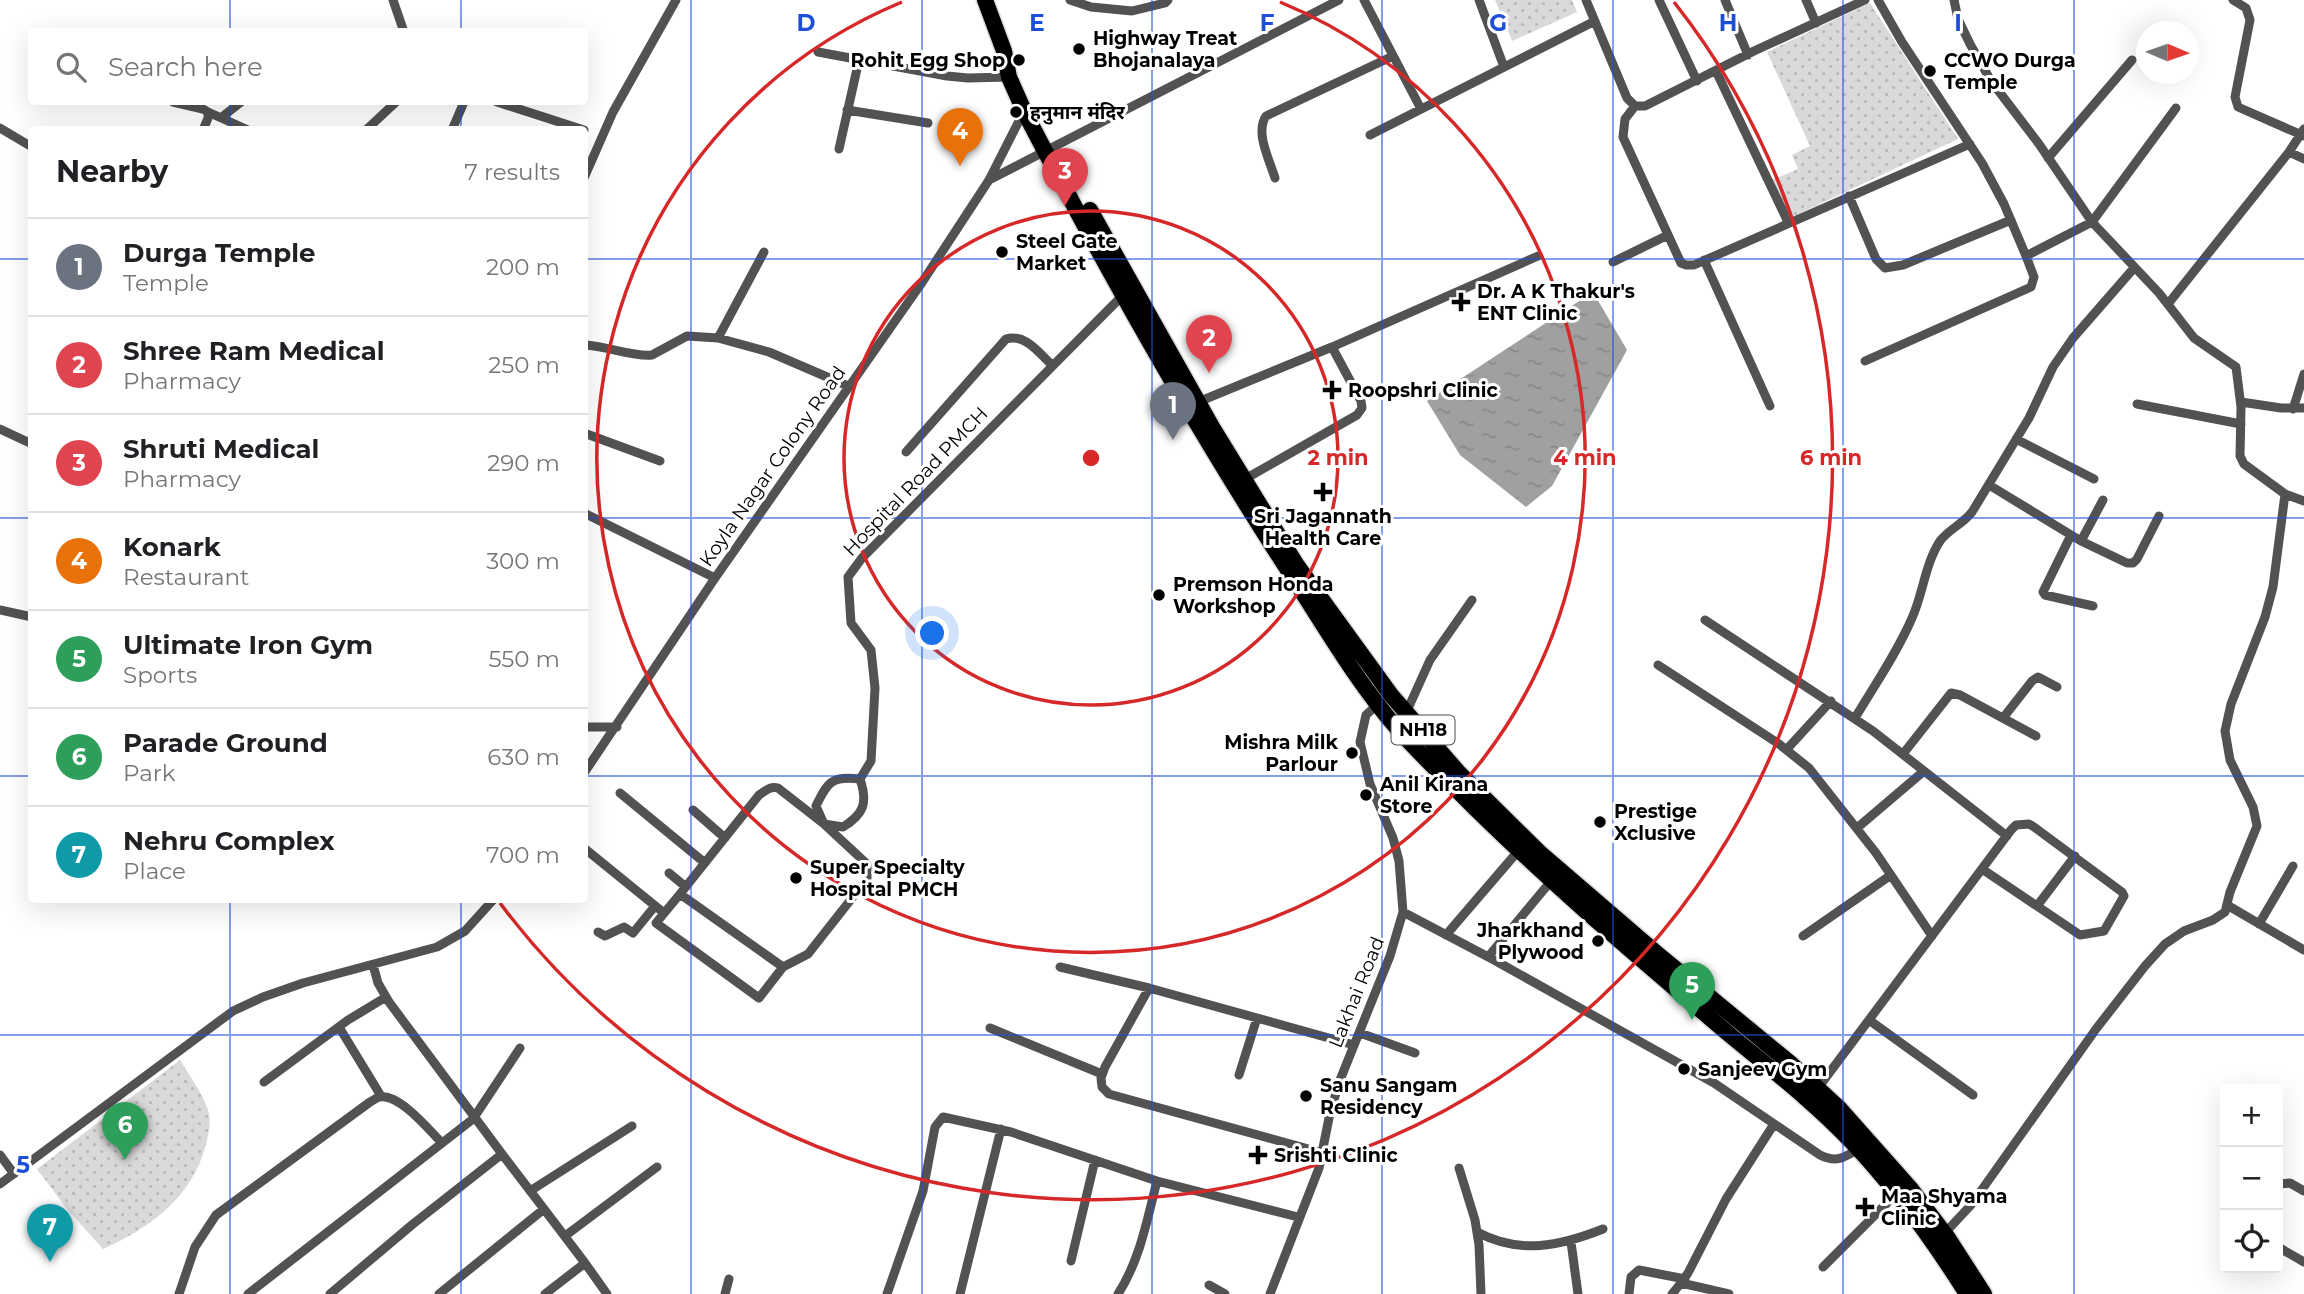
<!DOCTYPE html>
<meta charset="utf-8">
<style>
:root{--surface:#fff;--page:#f2f2f2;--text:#202124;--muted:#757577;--line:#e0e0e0;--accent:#1a73e8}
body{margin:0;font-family:Montserrat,"Noto Sans Devanagari",sans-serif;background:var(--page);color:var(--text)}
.controls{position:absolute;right:21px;bottom:21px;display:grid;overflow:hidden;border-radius:7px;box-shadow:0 7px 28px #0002}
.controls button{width:63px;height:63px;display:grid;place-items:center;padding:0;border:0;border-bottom:2px solid var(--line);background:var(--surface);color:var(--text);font:35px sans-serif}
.compass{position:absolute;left:2136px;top:21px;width:63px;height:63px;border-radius:50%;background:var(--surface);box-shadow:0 7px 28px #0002;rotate:92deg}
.you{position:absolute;left:933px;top:634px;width:24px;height:24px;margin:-18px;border:5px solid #fff;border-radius:50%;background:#1a73e8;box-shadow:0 0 0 10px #1a73e833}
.badge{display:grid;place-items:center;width:46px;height:46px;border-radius:50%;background:var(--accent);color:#fff;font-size:23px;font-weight:700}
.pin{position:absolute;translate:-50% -58px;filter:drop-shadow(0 2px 4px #0008)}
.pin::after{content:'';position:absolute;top:37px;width:24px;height:21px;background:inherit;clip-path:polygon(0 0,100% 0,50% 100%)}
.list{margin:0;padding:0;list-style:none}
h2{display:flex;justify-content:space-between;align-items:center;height:91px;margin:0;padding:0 28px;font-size:30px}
h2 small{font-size:23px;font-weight:400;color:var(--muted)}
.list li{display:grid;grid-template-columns:46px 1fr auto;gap:21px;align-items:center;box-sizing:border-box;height:98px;padding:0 28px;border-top:2px solid var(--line)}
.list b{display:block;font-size:26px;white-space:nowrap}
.list p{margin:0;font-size:23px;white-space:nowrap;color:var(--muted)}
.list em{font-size:23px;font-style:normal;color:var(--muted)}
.icon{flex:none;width:38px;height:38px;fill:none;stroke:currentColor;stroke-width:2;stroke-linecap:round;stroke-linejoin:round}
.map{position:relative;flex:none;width:2304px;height:1294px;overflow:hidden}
.search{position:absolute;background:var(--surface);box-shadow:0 7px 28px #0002;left:28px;top:28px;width:560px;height:77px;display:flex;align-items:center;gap:18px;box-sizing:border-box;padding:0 24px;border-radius:7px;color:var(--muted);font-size:26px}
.panel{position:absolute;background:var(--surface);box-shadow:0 7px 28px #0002;left:28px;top:126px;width:560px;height:777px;border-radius:7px}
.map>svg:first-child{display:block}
.park{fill:url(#park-dots)}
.water{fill:url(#water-ripples)}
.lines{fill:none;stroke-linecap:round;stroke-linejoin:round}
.highway-casing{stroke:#dbdbdb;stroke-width:19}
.street{stroke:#525252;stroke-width:9}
.highway{stroke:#000;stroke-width:16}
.grid{fill:none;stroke:#1d4ed8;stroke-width:2;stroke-opacity:0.55}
.ring{fill:none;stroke:#d62828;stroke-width:3.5}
.poi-dot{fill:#000;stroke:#fff;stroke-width:2.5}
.labels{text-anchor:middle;stroke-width:6;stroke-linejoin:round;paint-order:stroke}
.shield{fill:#fff;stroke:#4c4c4c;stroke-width:2}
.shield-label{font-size:18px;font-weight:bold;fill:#000}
.poi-label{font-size:19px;font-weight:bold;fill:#000;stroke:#fff;text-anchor:start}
.street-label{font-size:19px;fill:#000;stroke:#fff}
.grid-label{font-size:23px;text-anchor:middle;font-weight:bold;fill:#1d4ed8;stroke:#fff;stroke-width:6;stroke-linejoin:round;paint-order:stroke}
.centre{fill:#d62828;stroke:#fff;stroke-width:3.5}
.ring-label{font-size:21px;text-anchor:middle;font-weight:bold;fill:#d62828;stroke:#fff;stroke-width:6;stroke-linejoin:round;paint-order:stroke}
</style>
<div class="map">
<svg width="2304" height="1294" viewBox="0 0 2304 1294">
<defs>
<pattern id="park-dots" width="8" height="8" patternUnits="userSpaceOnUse" patternTransform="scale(1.75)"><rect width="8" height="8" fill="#d9d9d9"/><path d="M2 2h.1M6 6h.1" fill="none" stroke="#b8b8b8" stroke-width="1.8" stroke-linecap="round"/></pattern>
<pattern id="water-ripples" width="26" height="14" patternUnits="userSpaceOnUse" patternTransform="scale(1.75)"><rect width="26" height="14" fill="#a0a0a0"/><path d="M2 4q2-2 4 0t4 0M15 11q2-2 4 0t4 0" fill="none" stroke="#888"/></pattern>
</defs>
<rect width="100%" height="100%" fill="#fff"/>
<path class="park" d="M1495,0H1572L1577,12L1512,41Z
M1870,3L1958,139L1790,218L1772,180L1798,169L1792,155L1810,146L1767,52Z
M180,1060C189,1075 201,1091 207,1107C212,1120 209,1132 206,1144C193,1197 150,1228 103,1249L67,1209L37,1169Z"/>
<path class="water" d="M1593,292L1627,350L1552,486L1526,507L1460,455L1427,401Z"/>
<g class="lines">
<defs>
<path id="highway" d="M985,0L1004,51L1009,77L1024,111C1105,267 1192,422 1288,570C1323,623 1355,680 1397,728C1415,749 1436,769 1456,789C1542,876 1636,955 1730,1035C1771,1069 1814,1102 1851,1141C1895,1187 1933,1240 1967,1294
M1090,210L1212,427L1296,564L1391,695L1459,773L1539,852L1661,957L1790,1063L1840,1109L1911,1189L1948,1238L1984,1294"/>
</defs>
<use href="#highway" class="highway-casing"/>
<path class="street" d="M393,0L404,32
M1070,0L1091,7L1132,11L1165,3L1168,0
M1364,0L1421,109
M1479,0L1504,67
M1586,0L1627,98L1635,106H1645L1754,51L1865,0
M1659,0L1697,81
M1725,0L1748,55
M1806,0L1816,23
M1954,0L1958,19L1970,44L1991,81L2039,144L2092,222L2159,293L2194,338L2236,367L2241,407L2240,456L2244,464L2285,494L2304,501
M2233,0L2246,8L2250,20L2235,97L2238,107L2304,136
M818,52L947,76L968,78L1009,77
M1716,71L1788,222
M173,102L203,109L208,112V118L203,130
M497,102L584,130
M1635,106L1625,119L1623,137L1681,263L1686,265H1694L1970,144
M847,110L928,123
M208,112L248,130
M222,117L241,102
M0,128L32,147
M366,130L396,102
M452,130L464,102
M1370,135L1595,21
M839,149L859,60
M2289,152L2304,159
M2048,158L2132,60
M584,178L613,112L676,0
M1275,178C1269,159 1255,132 1266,116L1393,56
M989,180L1339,0
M1849,196L1876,259L1885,268L1903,265L2011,220
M2026,256L2092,222L2176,108
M1704,260L1770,406
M1613,262L1668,235
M2168,304L2289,152L2304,129
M718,338L764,252
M584,345C607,346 633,357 652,355L687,336L718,338L769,352L848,386
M1865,361L2031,287L2034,277L2026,256L2004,204L1982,163L1902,42L1878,0
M1198,402L1332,347L1538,256
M2241,402L2281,408H2304
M2137,404L2241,424
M2293,409L2304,374
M0,429L32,444
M584,433L660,461
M2016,439L2094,479
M906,452L1006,339C1025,333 1039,353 1052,365
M1245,479L1357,415L1362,408L1361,401L1332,347
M1989,485L2081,541L2127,563H2133L2137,559L2159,516
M584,513L715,578
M2071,535L2043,592L2045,595L2093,606
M2081,541L2103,500
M0,610L32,617
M1705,620L1873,731L2007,836
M1658,665L1779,744L1809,768L1876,853L1932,936
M1406,713L1430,660L1472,600
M1855,718C1874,686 1897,653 1912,618C1923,594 1925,564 1940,541C1949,529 1963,524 1972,512L2029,418L2053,367L2073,338L2134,268
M2003,718L2032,681L2038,677L2057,687
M584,727H617
M1787,749L1831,701
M1903,754L1951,693L1960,695L2036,736
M584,773L715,578L921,284L989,180L1024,111
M860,779C868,803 864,814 843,827L824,824L778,788C770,786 765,791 759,795L680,894L783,967L808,954L867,879V864L824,824L816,806C828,781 832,776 860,779L871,761L875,688L871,650L851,623L848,577L862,558L1124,294
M620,793L705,863
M693,810L725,838
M1857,828L1924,771
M584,848L664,913
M669,873L686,887
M680,894L656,923L759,998L783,967
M2227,905L2304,950
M2037,906L2075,856
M1403,912L1494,960L1714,1083L1820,1155C1836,1163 1844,1158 1858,1149
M2259,924L2293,866
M598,932L605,936L624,927L633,933L655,906
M1446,935L1519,850
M1803,936L1891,875
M1488,957L1551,881
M1060,967L1149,988L1354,1045
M1149,988L1105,1067L1101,1078L1102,1087L1109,1094L1323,1153
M1869,1020L1973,1095
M339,1027L381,1096
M990,1028L1102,1074
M1360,1033L1415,1053
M1239,1075L1257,1018
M264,1082L348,1020L386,997
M1818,1088L2011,830L2016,825L2029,824L2034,827L2122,892L2124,896L2104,931L2080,935L1982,869
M502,1154L544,1209
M0,1155L14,1174
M1459,1168L1475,1220L1479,1245L1481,1294
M0,1184L233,1011L263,997L303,983L437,947L465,931L493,900
M2278,1184L2290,1183L2304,1191
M530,1191L632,1126
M1477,1232C1520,1255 1560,1246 1603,1229
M565,1236L657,1167
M1942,1236L1971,1205L2096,1029L2145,966L2165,944L2184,931L2213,920L2225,912L2230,892L2257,826L2253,807L2230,760L2225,731L2231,704L2265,617L2273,587L2285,494
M1571,1242L1578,1294
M2278,1247L2304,1262
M1071,1261L1095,1160
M585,1263L607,1294
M1823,1267L1896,1194
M1681,1283L1688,1273L1726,1199L1774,1124
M1209,1285L1225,1294
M179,1294L195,1247L216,1215L370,1102C374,1100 377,1097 380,1097C399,1093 430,1131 442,1143
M248,1294L473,1119L520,1048
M330,1294L413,1224L502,1154L389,1002L378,983L373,965
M439,1294L544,1209L585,1263L545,1294
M725,1294L729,1279
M887,1294L923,1191L935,1127L943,1117L1011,1132L1157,1181L1298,1217
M960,1294L1001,1129
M1118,1294C1140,1260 1147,1220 1157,1181
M1270,1294L1319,1168L1330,1113L1340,1080L1390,956L1403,912L1399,861L1393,838L1370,784L1360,742L1366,715L1379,703
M1629,1294L1631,1277L1639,1270L1685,1279
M1672,1294L1681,1283L1729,1294"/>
<use href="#highway" class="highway"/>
</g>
<path class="grid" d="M230,0V32M461,0V32M691,0V1294M922,0V1294M1152,0V1294M1382,0V1294M1613,0V1294M1843,0V1294M2074,0V1294M230,102V130M461,102V130M0,259H32M584,259H2304M0,518H32M584,518H2304M0,776H32M584,776H2304M230,900V1294M461,900V1294M0,1035H2304"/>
<g class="ring">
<circle cx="1091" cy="458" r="247"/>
<path d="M1280 2A494 494 0 1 1 902 2"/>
<path d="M1674 2A740 740 0 1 1 500 903"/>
</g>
<g class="poi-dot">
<circle cx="1079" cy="49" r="7"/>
<circle cx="1019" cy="60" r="7"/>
<circle cx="1930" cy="71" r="7"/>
<circle cx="1016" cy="112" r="7"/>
<circle cx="1002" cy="252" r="7"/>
<path d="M1457.5 291.5h7v7h7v7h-7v7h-7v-7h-7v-7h7z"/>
<path d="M1328.5 379.5h7v7h7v7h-7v7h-7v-7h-7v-7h7z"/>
<path d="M1319.5 481.5h7v7h7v7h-7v7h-7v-7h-7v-7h7z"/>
<circle cx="1159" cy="595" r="7"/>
<circle cx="1352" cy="753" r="7"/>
<circle cx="1366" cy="795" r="7"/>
<circle cx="1600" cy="822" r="7"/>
<circle cx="796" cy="878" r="7"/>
<circle cx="1598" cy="941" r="7"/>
<circle cx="1684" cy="1069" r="7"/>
<circle cx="1306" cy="1096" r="7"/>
<path d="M1254.5 1144.5h7v7h7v7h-7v7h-7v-7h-7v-7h7z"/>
<path d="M1861.5 1196.5h7v7h7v7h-7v7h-7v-7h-7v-7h7z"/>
</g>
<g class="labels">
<rect class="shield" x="1391.5" y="715.5" width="63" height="29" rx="5"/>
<g class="shield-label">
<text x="1423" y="736">NH18</text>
</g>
<g class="poi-label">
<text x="1093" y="45">Highway Treat<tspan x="1093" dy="22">Bhojanalaya</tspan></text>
<text x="1005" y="67" text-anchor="end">Rohit Egg Shop</text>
<text x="1944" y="67">CCWO Durga<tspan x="1944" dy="22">Temple</tspan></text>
<text x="1030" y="119">हनुमान मंदिर</text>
<text x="1016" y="248">Steel Gate<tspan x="1016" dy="22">Market</tspan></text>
<text x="1477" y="298">Dr. A K Thakur's<tspan x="1477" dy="22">ENT Clinic</tspan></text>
<text x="1348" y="397">Roopshri Clinic</text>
<text x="1323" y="523" text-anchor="middle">Sri Jagannath<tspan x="1323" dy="22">Health Care</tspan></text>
<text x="1173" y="591">Premson Honda<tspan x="1173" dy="22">Workshop</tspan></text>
<text x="1338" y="749" text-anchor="end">Mishra Milk<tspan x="1338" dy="22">Parlour</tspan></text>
<text x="1380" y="791">Anil Kirana<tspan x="1380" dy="22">Store</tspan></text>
<text x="1614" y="818">Prestige<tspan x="1614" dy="22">Xclusive</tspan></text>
<text x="810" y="874">Super Specialty<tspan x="810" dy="22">Hospital PMCH</tspan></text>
<text x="1584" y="937" text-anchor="end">Jharkhand<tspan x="1584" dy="22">Plywood</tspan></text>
<text x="1698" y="1076">Sanjeev Gym</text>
<text x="1320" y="1092">Sanu Sangam<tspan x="1320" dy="22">Residency</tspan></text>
<text x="1274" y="1162">Srishti Clinic</text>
<text x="1881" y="1203">Maa Shyama<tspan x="1881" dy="22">Clinic</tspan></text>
</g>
<g class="street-label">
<text transform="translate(772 466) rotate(-55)" y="7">Koyla Nagar Colony Road</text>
<text transform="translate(915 481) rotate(-46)" y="7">Hospital Road PMCH</text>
<text transform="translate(1356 992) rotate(-68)" y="7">Lakhai Road</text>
</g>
</g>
<g class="grid-label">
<text x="806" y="31">D</text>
<text x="1037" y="31">E</text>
<text x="1267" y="31">F</text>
<text x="1498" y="31">G</text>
<text x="1728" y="31">H</text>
<text x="1958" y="31">I</text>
<text x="23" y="1173">5</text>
</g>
<circle cx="1091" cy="458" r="10" class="centre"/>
<g class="ring-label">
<text x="1338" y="465">2 min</text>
<text x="1585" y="465">4 min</text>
<text x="1831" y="465">6 min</text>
</g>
</svg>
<div class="controls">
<button>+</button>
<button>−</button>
<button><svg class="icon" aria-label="locate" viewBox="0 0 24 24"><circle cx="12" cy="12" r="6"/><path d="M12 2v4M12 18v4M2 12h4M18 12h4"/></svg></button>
</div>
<svg class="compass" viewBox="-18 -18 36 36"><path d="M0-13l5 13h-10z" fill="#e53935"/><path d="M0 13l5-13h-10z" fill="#757577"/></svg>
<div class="you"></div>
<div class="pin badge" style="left:1173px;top:440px;background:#6b7280">1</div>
<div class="pin badge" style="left:1209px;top:373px;background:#e0444e">2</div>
<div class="pin badge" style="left:1065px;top:206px;background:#e0444e">3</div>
<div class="pin badge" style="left:960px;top:166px;background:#e8710a">4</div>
<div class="pin badge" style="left:1692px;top:1020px;background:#2e9e5b">5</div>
<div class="pin badge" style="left:125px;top:1160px;background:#2e9e5b">6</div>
<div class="pin badge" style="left:50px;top:1262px;background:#0f9aa8">7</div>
<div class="search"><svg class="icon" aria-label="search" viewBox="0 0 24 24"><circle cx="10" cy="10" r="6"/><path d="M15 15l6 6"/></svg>Search here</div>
<section class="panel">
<h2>Nearby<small>7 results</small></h2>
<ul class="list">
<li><span class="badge" style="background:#6b7280">1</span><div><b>Durga Temple</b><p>Temple</p></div><em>200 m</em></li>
<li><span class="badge" style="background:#e0444e">2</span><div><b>Shree Ram Medical</b><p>Pharmacy</p></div><em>250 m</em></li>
<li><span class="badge" style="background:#e0444e">3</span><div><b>Shruti Medical</b><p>Pharmacy</p></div><em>290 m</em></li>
<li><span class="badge" style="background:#e8710a">4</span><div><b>Konark</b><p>Restaurant</p></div><em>300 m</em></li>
<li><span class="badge" style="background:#2e9e5b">5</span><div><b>Ultimate Iron Gym</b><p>Sports</p></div><em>550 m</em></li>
<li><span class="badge" style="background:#2e9e5b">6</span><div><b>Parade Ground</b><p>Park</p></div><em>630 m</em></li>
<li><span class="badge" style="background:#0f9aa8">7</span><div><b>Nehru Complex</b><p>Place</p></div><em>700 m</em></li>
</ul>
</section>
</div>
